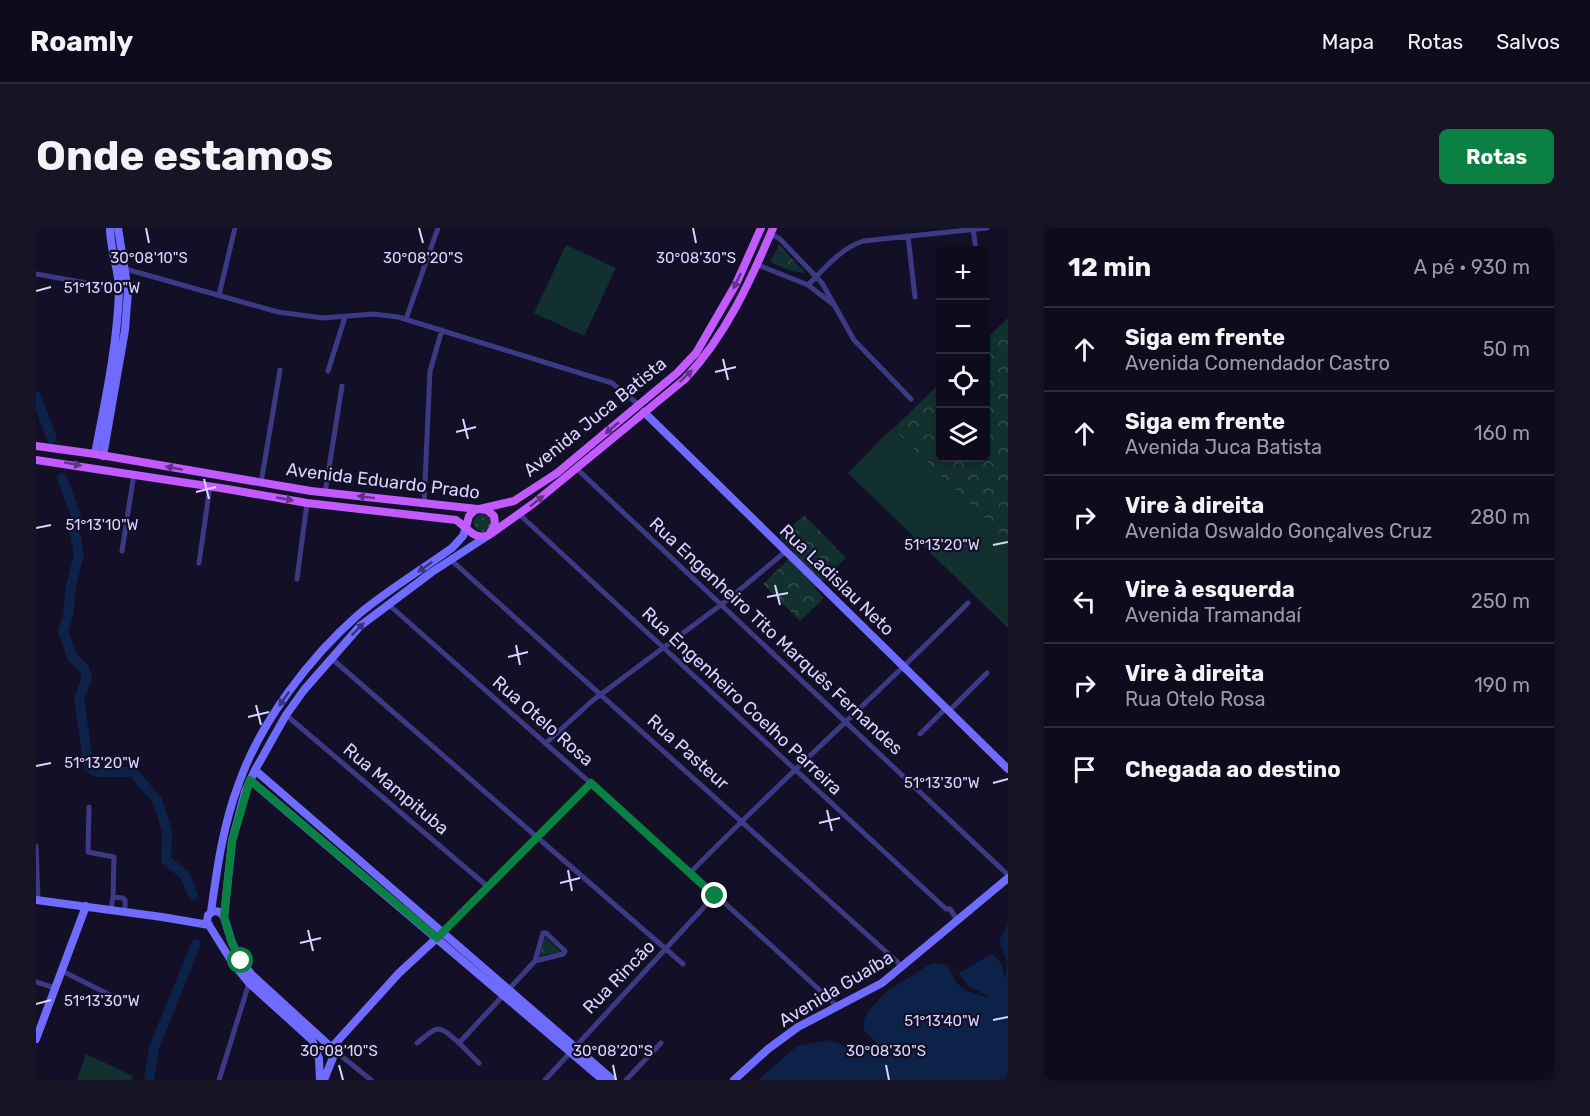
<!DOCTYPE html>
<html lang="pt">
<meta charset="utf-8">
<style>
:root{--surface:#0e0b1c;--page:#171425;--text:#f1f3f6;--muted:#9b9ba3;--line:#2e2b3b;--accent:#0b8043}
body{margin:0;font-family:Rubik,sans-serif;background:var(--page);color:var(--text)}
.controls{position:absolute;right:18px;top:18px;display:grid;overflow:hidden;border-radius:9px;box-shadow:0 3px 9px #0003}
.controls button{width:54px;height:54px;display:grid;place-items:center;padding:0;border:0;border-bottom:2px solid var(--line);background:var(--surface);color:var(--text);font:30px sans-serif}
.stop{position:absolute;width:18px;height:18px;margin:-14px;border:4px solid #0b8043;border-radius:50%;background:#fff}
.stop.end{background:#0b8043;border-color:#fff;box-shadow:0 2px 6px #0008}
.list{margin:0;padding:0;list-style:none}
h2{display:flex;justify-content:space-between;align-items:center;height:78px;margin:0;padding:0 24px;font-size:26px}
h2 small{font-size:20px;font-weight:400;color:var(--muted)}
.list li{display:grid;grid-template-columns:39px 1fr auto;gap:18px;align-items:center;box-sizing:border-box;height:84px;padding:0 24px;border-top:2px solid var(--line)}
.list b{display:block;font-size:22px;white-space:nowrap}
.list p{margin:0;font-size:20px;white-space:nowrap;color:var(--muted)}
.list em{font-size:20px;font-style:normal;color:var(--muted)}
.icon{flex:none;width:33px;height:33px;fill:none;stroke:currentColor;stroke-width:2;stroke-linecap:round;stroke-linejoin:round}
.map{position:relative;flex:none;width:972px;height:852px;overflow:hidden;border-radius:9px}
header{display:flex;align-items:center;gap:36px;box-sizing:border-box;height:84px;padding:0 30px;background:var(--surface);border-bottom:2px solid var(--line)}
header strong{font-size:28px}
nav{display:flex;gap:33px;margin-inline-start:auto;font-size:21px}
.intro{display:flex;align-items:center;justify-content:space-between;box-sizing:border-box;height:144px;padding:0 36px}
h1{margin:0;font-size:42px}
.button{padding:15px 27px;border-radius:9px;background:var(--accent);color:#fff;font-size:21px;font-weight:700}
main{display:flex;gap:36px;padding:0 36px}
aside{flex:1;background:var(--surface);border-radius:9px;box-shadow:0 3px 9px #0003}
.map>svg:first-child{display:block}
.grass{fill:url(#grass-dots)}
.forest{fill:url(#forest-crowns)}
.pitch{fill:#12302f}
.water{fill:#0c2248}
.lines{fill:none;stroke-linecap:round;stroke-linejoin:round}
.river{stroke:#0c2248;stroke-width:10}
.street{stroke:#3d3a85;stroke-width:5}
.secondary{stroke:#6f6bff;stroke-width:8}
.primary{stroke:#c25bff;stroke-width:8}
.oneway{fill:#623188}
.oneway2{fill:#38347d}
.route{stroke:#0b8043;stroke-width:8}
.ticks{fill:none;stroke:#d9d4ff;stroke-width:2}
.labels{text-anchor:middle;stroke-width:4.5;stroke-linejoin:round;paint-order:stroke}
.street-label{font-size:18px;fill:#d9d4ff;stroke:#130f26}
.ticks-label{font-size:15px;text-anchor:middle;fill:#d9d4ff;stroke:#130f26;stroke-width:4.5;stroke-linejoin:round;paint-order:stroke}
</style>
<header>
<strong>Roamly</strong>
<nav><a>Mapa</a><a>Rotas</a><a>Salvos</a></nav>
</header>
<div class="intro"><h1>Onde estamos</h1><a class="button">Rotas</a></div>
<main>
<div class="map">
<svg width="972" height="852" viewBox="0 0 972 852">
<defs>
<pattern id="grass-dots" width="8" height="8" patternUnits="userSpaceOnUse" patternTransform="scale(1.5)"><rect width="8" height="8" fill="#12302f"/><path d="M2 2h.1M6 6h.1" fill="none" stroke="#344d4e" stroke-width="1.8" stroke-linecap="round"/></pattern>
<pattern id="forest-crowns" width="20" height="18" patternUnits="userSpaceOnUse" patternTransform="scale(1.5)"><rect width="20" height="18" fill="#12302f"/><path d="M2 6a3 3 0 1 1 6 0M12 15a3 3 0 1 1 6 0" fill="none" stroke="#344d4e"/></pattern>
</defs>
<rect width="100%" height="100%" fill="#130f26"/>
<path class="grass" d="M437 295a9 9 0 1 1 18 0a9 9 0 1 1-18 0Z"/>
<path class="forest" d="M743,17L770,45L755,43L734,34Z
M972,90V313L857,201L904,155V230H950V111Z
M768,287L810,330L779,360L788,370L764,393L727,356L759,325L744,310Z
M509,709L525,724L503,728Z"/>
<path class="pitch" d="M530,17L580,40L548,108L498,85Z
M857,201L972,313V400L812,245L849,207Z
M50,826L97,848L95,852H41Z"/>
<path class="water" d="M972,696V852H722L761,818L792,812L838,827L845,819L828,802V791L836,779L850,764L896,735L912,737C920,761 931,765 954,769L933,758L923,745L956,726L965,735L969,752L971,734L963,713Z"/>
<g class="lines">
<path class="river" d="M0,168L16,211
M26,250L40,288L39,305L43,327L35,358L32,388L27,403L36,429L48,440L51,450L43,471L53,539L59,544H97L121,572L131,603L130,632L149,647L157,667
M113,852L118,820L160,716"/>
<path class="street" d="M937,0L940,22
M735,6L744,11L786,55L818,112L875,171
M872,8L879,69
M722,37L772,57L798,77
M86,40L242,84L287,90L337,86L362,89L576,155L603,177
M0,46L84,61
M772,57C789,40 804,21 827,13L951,0
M183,67L199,0
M370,91L402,0
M292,143L309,89
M540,240L972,647
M225,255L244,142
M289,265L306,158
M388,276L394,143L406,102
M483,286L910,681H914L922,693
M86,323L98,246
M415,332L867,739
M163,335L174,258
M261,351L271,275
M352,376L655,644L801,778
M295,430L647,736
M913,483L951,445
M250,487L451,658
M884,506L910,480
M510,515L556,473L694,370L750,323
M53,579L52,624L78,629L77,669
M0,618L2,672
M655,644C745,552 841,467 932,375
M75,681L77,669L87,670L89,672V684
M407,704L555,555
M26,743L74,767
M0,754L19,760
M381,815C403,797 402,796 423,815L499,733L507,705H510L529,723L527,726L499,733
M423,815L443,835
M298,822L335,852
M183,852L213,755
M509,852L679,667
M590,852L625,815"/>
<path class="secondary" d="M608,184L972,541
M59,226C69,173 81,119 83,64C84,45 74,23 74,0
M67,228L89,102L92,63L82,0
M219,542L577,852
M214,552L567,852
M0,672L126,689L173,697
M175,684C181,640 187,597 203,555C225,493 274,429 323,386C352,362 385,342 416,320L427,308L430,299
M188,689L184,684L178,683L172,687L171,694L196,734L213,755L276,812L283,831L284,852
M0,811L50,678
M296,819L363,745L403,708
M288,852L298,827L297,821L216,747L205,733L196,715L188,689L196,613L209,564L219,542L250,487L268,462L324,398L396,344L453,307
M698,852L732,821L762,799L846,755L972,650"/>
<path class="primary" d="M0,218L59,226L275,263L451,282L458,288L459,296L453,307C438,313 432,300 420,292L271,275L191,261L0,232
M430,299L433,288L439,282L478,273L521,245L641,145L660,125L700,56L725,0
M456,305L498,275L649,151C690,107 714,54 737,0"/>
</g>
<defs><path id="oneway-solid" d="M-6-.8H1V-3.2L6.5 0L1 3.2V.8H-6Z" transform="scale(1.5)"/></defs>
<g class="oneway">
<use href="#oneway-solid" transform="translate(701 53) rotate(116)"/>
<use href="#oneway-solid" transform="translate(650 148) rotate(-44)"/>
<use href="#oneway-solid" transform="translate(576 200) rotate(140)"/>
<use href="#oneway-solid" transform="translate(37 236) rotate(10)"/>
<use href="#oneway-solid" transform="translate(138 240) rotate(-170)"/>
<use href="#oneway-solid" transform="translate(330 269) rotate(-173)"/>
<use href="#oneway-solid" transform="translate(249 271) rotate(10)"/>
<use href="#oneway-solid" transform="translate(501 273) rotate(-38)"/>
</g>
<g class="oneway2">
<use href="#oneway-solid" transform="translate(389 339) rotate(144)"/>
<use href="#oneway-solid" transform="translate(322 401) rotate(-45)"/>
<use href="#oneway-solid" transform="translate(248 471) rotate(125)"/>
</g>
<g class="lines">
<path class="route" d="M205,733L196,715L188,689L196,613L214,552L401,710L555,555L679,668"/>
</g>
<path class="ticks" d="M110,0L113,15M383,0L387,15M657,0L660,15M0,63L15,59M687,131L692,152M679,144L700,139M427,191L432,211M420,204L440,199M168,251L173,271M160,264L180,259M0,300L15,297M957,317L972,314M739,357L744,377M731,369L752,365M480,417L484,437M472,429L492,424M220,477L225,497M212,489L233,484M0,538L15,535M957,555L972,551M791,582L796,603M783,595L804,590M532,642L536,663M524,655L544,650M272,702L277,723M264,715L285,710M0,776L15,772M957,792L972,789M303,837L307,852M577,837L580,852M850,837L853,852"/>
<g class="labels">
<g class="street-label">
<text transform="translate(559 189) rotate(-39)" y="6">Avenida Juca Batista</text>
<text transform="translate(347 253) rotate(7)" y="6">Avenida Eduardo Prado</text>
<text transform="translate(801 352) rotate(44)" y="6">Rua Ladislau Neto</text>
<text transform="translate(740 408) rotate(43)" y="6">Rua Engenheiro Tito Marquês Fernandes</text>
<text transform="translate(706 473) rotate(43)" y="6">Rua Engenheiro Coelho Parreira</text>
<text transform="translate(507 493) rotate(41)" y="6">Rua Otelo Rosa</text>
<text transform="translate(652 524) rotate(42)" y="6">Rua Pasteur</text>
<text transform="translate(360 561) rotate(40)" y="6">Rua Mampituba</text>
<text transform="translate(583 749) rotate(-46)" y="6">Rua Rincão</text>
<text transform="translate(800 761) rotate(-31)" y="6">Avenida Guaíba</text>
</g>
</g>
<g class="ticks-label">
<text x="113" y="35">30°08'10"S</text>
<text x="387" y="35">30°08'20"S</text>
<text x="660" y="35">30°08'30"S</text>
<text x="66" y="65">51°13'00"W</text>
<text x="66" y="302">51°13'10"W</text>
<text x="906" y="322">51°13'20"W</text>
<text x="66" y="540">51°13'20"W</text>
<text x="906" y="560">51°13'30"W</text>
<text x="66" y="778">51°13'30"W</text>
<text x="906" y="798">51°13'40"W</text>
<text x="303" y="828">30°08'10"S</text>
<text x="577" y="828">30°08'20"S</text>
<text x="850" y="828">30°08'30"S</text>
</g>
</svg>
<div class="controls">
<button>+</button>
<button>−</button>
<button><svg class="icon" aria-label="locate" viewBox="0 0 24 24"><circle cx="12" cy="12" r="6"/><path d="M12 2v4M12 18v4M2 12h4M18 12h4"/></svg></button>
<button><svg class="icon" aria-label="layers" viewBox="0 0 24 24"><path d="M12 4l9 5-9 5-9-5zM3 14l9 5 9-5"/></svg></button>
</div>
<div class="stop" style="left:205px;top:733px"></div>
<div class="stop end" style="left:679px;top:668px"></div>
</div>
<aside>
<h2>12 min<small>A pé · 930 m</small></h2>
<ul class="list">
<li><svg class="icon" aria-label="ahead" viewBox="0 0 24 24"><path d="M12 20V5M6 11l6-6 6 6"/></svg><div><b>Siga em frente</b><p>Avenida Comendador Castro</p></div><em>50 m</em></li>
<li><svg class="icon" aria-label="ahead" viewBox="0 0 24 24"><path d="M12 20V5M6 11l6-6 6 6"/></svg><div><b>Siga em frente</b><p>Avenida Juca Batista</p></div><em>160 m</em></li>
<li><svg class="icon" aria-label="right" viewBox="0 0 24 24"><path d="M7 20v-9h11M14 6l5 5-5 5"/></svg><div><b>Vire à direita</b><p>Avenida Oswaldo Gonçalves Cruz</p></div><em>280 m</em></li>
<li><svg class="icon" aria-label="left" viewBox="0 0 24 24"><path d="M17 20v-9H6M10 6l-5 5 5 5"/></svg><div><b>Vire à esquerda</b><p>Avenida Tramandaí</p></div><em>250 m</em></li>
<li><svg class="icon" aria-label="right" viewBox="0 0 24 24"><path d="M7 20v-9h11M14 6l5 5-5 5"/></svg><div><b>Vire à direita</b><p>Rua Otelo Rosa</p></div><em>190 m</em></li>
<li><svg class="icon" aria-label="arrive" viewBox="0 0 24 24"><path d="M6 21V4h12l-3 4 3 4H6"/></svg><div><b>Chegada ao destino</b></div></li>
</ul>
</aside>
</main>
